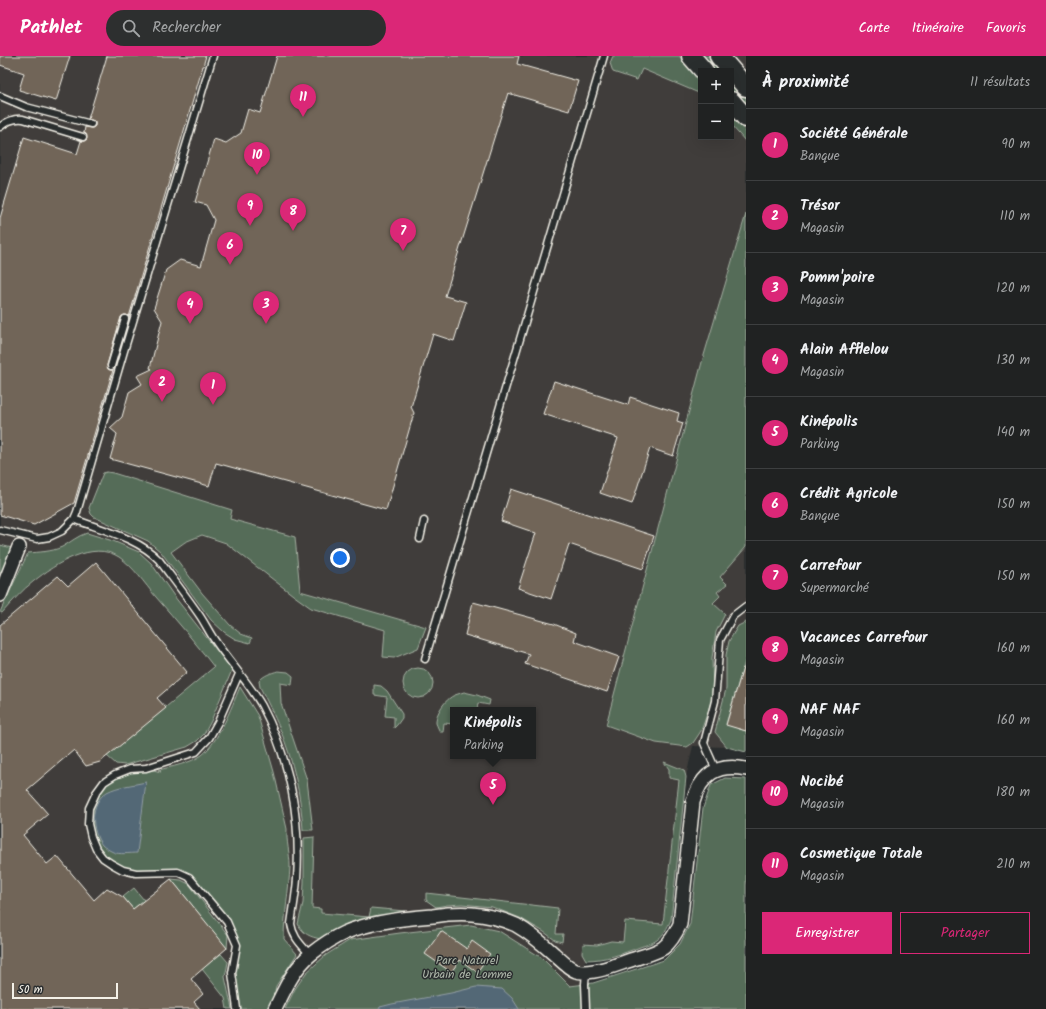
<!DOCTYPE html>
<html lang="fr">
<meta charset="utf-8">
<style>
:root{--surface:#202222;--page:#2d2f2f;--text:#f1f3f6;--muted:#a2a4a5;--line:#3d3f40;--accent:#db2777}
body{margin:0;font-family:Kalam,sans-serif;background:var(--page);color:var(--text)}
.controls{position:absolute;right:12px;top:12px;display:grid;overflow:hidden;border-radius:0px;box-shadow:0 4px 16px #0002}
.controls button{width:36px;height:36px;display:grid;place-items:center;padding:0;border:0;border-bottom:1px solid var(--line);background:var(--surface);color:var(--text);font:20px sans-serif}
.scale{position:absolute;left:12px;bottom:10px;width:106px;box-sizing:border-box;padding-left:4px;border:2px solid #f4f1e8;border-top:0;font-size:11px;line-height:14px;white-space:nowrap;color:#f4f1e8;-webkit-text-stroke:3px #2a2d2e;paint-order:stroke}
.you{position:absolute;left:340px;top:502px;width:14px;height:14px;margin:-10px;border:3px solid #fff;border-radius:50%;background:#1a73e8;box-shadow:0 0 0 6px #1a73e833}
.badge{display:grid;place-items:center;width:26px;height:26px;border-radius:50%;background:var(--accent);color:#fff;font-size:13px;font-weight:700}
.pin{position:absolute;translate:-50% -33px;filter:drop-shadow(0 1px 2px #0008)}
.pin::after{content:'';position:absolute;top:21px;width:14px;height:12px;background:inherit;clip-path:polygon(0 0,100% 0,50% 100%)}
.popup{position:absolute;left:450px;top:651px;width:86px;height:52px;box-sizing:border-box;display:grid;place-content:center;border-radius:0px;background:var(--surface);filter:drop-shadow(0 1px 3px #0005);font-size:13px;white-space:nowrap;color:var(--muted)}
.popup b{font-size:15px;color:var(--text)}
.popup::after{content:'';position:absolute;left:50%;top:100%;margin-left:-8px;border:8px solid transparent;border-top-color:var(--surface)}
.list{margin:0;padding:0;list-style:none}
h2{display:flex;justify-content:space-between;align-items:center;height:52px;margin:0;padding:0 16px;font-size:17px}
h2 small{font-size:13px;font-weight:400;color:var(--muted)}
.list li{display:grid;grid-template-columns:26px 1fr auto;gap:12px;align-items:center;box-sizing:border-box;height:72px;padding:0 16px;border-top:1px solid var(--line)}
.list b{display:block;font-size:15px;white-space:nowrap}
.list p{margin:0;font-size:13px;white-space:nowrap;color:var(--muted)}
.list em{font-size:13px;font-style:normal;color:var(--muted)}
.actions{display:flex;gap:8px;padding:12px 16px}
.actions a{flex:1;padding:9px 0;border:1px solid var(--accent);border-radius:0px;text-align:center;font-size:14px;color:var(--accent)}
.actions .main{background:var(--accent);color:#fff}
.icon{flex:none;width:22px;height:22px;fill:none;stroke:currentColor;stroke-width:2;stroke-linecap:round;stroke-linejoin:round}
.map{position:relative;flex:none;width:746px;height:953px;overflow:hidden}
header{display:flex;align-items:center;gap:24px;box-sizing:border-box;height:56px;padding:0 20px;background:var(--accent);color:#fff}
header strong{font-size:19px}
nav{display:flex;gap:22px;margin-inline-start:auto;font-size:14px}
.search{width:280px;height:36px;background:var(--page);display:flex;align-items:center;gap:10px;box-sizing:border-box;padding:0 14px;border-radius:22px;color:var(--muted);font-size:15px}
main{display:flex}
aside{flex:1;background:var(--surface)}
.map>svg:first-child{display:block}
.built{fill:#3f3e3b;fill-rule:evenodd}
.green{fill:#546c59;stroke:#a4aea0}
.water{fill:#526776;stroke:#939ea4}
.building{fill:#716558;stroke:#f4f1e8}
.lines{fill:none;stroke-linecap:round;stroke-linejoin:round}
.lane-casing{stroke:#f4f1e8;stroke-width:9}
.street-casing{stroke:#f4f1e8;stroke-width:16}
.secondary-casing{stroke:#f4f1e8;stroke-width:21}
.lane{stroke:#2a2d2e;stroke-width:6}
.street{stroke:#2a2d2e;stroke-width:13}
.secondary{stroke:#2a2d2e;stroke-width:18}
.labels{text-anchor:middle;stroke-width:3;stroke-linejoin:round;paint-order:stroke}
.park-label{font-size:12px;fill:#acb5a8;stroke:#2a2d2e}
</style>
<header>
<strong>Pathlet</strong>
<div class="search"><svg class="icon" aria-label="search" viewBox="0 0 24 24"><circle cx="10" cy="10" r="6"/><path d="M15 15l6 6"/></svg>Rechercher</div>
<nav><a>Carte</a><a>Itinéraire</a><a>Favoris</a></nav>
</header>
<main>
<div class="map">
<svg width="746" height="953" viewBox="0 0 746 953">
<rect width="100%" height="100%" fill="#2a2d2e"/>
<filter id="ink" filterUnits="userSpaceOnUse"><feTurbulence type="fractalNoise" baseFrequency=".025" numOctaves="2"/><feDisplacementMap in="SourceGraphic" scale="8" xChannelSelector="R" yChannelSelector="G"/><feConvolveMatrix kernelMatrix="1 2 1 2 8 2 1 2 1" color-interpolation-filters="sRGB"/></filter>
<g filter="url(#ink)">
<path class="built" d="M0,0H746V696L727,691L693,690L686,721L671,864L665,877L656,885L631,895L610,901L596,904H586L584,907L586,916L585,928L569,930L542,902L295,933L285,953H0ZM701,15H731V81H701ZM453,654H533V700H453Z"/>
<path class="green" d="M613,0H679L701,25V38L642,13L637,24L613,16L610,7Z
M699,0H711L724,15H712Z
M731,23L746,40V54L731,37Z
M731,59L746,76V86L731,69Z
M746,158V491L720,521L727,528L717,536L720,540L713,547L725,558L716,576L712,602L713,641L701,675L693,687L687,691L656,687L606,669L702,306Z
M107,416L113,417L232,454L230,463L295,481L300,535L426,571L418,592L394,602L383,601L385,574L311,552L293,539L226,487L202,479L185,486L171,496L202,537L230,569L241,578L252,582L250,587L235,583L224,576L211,564L161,496L148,485L94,461L91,458L89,452L103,417Z
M87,477L113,485L139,496L151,507L174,540L232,614L211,665L204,678L197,685L187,691L125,709L116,708L107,700L214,611C196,587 176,564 156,541C144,527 134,511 119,501C93,484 55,508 34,525C22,534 12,546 2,557L0,556L28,497C39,496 51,496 62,491C71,486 77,480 87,477Z
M0,489L12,492L0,519Z
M746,566V602L726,668L746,675V696L727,691L715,676L726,633V599L729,585L738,570Z
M403 627a15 15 0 1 1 30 0a15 15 0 1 1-30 0Z
M278,615L288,616L293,620L292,629L280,627L281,647L307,724L313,774H303C301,739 293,704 280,673C274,659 267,645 260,631L259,625C264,619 271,617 278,615Z
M374,629L381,630L387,635L402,658V662L397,669L394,672V661L385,660L387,641L374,639Z
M240,631L258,660L274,716L287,773C286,785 290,798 290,810C289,835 284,859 284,883L297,898L276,930L274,942L268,953H239L232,917L237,889L227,866L189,821L178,816L136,817L112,808L96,793L88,768L96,737L115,719L146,712L161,716L158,714C171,711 191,707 202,699C219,685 231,652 240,631Z
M464,636L477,639L490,644L489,649L478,647L477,654H453V668L444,667L443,676H440C439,674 437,670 436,667C435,658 446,642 455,639C458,638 461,637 464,636Z
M664,706L684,714L686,721L671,864C667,872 664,879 657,884C652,888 645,889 640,891C622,898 605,904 586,904L582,897L583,888L597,889L611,885L623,886L625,865L663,868L679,724L669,722V713Z
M725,722L746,723V953H285L295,933L306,917L326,899L350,884L400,877L471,869L499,875L542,902L570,930L593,927L664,904L680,888L690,868L703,752L711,729Z
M314,781L312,852L321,853V857L369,861L371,852L405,855L398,858L349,867L328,878L321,883C310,881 303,878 298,868L303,847L304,826V782Z
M171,823L181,824L189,828L228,879L227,893Z
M134,832L144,844L133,853L123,841Z
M426,837L558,852L556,878H563L562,886L555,884L544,876L520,862L492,851L462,848L447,849L436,851L426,844Z
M221,898L228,906L225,921L232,953H227L225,942L202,913Z"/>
<path class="water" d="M146,726L137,797C130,797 119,799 113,796C109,794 105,792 102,789C91,775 89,747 107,736C118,730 133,729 146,726Z
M476,931L502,933L512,942L519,953H379L380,951L392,948L451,937Z"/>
<path class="building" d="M0,0H70L56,45L19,34L24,17L0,9Z
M107,0H206L129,261L127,259H124L121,261L107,309L108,313L110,314H113L74,447L34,469L0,459V162L24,81L77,98L81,85H84L87,83L86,78L84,77L85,71L92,72L95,70V66L94,65L88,63Z
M277,0H519L517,8L578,25L569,55L508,37L445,240L466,246L454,285L433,278L411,351L414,357L386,454L216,407L209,430L110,403L117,378L110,372L122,361L129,336L142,328L137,320L152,313L150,312L162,265L154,252L166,214L180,204L201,210L214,164L206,149L195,146L214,83L226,87L241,77L248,53L260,57Z
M554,325L628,349L630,341L679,357L677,365L683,367L673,400L650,392L632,448L600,437L618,382L543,358Z
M511,433L654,480L643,513L569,488L551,543L518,532L536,477L501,465Z
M96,506L187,616L157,642L166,652L100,706L86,710L74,694L27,734L48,758L23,779L47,808L57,800L94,844L107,832L123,841L133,853L171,823L227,892L191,923L203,938L194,946L200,953H0V569L58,520L68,530Z
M473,546L554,568L576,577L574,585L619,601L607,636L525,608L529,598L465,579Z
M743,612H746V675L726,669Z
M441,875L467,893L472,885L490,898L477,916L460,904L451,916L425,898Z"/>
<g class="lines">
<defs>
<path id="lane" d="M0,40L26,51L91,68
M0,71C7,65 14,62 23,63L83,81
M111,310L125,263
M74,463C102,474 138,482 159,504C173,523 187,541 200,560C206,569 210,578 216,586C231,608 249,627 262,650C290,703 301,764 297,823C296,838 293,853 291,868C293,882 302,889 310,899
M0,474L37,483L49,481L62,475L74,463L77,456L124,295L213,0
M420,483L424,465
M425,603L604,0
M716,714L704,687L715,645L720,584L733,560L746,550
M586,916L585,928L586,953
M237,953L232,917L237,889L227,866L189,821L178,816L136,817L123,814L112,808L103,802L96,793L91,781L88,768L89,752L96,737L104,726L115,719L130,713L146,712L196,696L209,682L218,666L239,618"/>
<path id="street" d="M0,539L19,491
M275,953C285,933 293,913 311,898C321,890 333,882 344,877C369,866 406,862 433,860C446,858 459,857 472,858C487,859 502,863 516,869C530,877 543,888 554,898C561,904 568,912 576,915C582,917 588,916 594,915C609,913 623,906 637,902C645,899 655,897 663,892C671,886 676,877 680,868L693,746C701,718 717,707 746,713"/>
<path id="secondary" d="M691,0L704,15
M719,0L746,31
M731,45L746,62"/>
</defs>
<use href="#lane" class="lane-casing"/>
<use href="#street" class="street-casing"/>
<use href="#secondary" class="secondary-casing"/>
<use href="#lane" class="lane"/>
<use href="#street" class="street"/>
<use href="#secondary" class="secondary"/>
</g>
</g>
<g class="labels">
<g class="park-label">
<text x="467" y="908">Parc Naturel<tspan x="467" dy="14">Urbain de Lomme</tspan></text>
</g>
</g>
</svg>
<div class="controls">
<button>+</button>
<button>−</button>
</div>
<div class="scale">50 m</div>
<div class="you"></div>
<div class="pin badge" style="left:213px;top:349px">1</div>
<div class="pin badge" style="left:162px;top:346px">2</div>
<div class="pin badge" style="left:266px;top:268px">3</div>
<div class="pin badge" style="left:190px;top:268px">4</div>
<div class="pin badge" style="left:493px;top:749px">5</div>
<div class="popup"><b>Kinépolis</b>Parking</div>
<div class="pin badge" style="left:230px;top:209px">6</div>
<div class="pin badge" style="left:403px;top:195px">7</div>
<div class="pin badge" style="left:293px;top:175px">8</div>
<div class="pin badge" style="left:250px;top:170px">9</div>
<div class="pin badge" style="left:257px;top:119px">10</div>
<div class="pin badge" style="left:303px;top:61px">11</div>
</div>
<aside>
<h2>À proximité<small>11 résultats</small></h2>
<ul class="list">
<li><span class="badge">1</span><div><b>Société Générale</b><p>Banque</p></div><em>90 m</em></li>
<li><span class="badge">2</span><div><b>Trésor</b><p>Magasin</p></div><em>110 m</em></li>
<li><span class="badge">3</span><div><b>Pomm'poire</b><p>Magasin</p></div><em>120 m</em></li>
<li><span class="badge">4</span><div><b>Alain Afflelou</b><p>Magasin</p></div><em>130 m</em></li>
<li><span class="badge">5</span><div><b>Kinépolis</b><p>Parking</p></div><em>140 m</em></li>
<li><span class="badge">6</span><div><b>Crédit Agricole</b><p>Banque</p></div><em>150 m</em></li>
<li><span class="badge">7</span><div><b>Carrefour</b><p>Supermarché</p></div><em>150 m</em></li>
<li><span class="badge">8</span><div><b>Vacances Carrefour</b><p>Magasin</p></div><em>160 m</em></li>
<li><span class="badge">9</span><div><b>NAF NAF</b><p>Magasin</p></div><em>160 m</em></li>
<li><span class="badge">10</span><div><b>Nocibé</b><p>Magasin</p></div><em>180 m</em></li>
<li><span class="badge">11</span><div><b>Cosmetique Totale</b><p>Magasin</p></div><em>210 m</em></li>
</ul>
<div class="actions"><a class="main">Enregistrer</a><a>Partager</a></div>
</aside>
</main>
